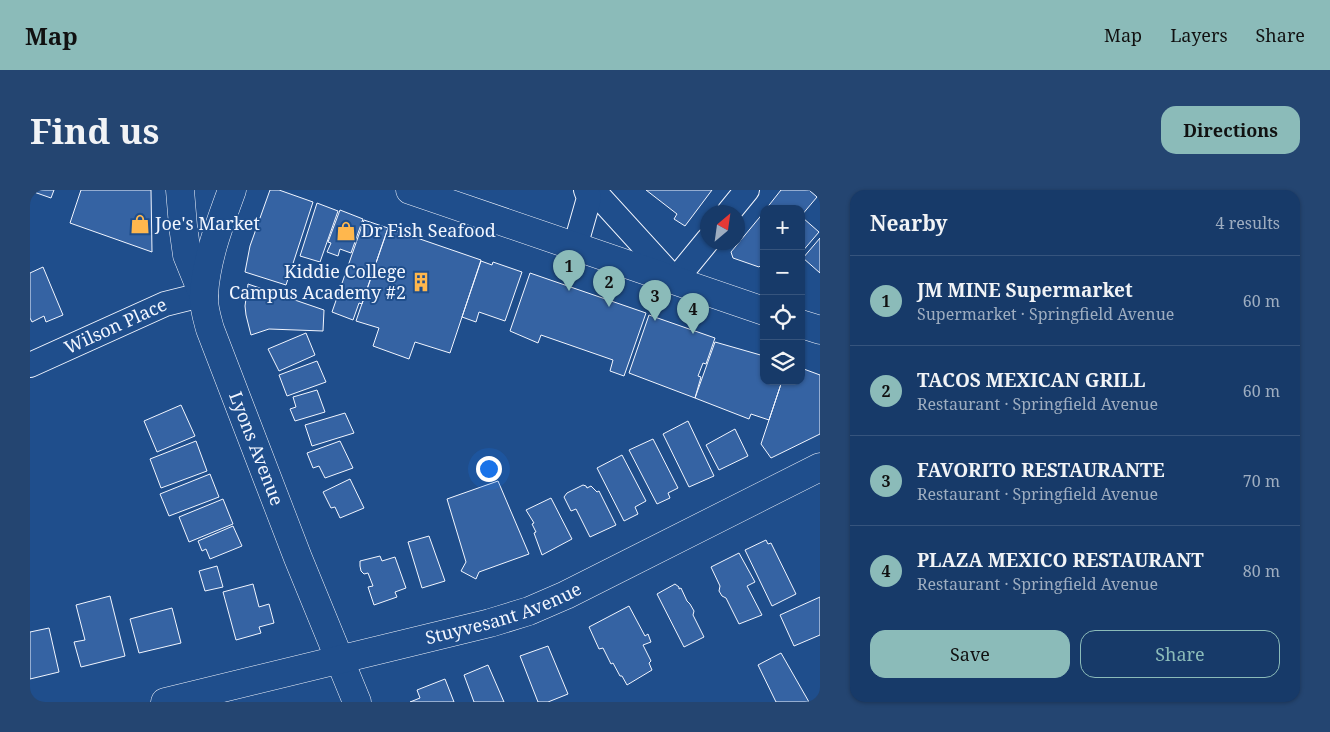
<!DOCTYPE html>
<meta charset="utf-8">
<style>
:root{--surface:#173a69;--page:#244571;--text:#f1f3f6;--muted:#9eadc0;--line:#36547d;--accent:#8bbbb9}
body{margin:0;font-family:"Noto Serif",serif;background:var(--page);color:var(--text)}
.controls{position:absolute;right:15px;top:15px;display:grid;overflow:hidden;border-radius:10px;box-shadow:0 1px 4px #0004}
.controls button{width:45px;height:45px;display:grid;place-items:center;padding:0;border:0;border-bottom:1px solid var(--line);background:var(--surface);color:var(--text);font:25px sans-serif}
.compass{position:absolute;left:670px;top:15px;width:45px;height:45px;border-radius:50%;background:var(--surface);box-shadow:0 1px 4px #0004;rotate:29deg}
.you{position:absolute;left:458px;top:278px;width:18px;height:18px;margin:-12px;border:4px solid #fff;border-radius:50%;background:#1a73e8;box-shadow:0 0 0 8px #1a73e833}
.badge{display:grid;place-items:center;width:32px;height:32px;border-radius:50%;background:var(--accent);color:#111;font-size:16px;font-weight:700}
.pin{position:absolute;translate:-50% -41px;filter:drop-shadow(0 1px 2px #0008)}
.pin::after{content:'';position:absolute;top:26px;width:18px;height:15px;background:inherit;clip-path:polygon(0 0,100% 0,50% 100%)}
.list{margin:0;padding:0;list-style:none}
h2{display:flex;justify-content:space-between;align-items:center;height:65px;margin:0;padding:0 20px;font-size:21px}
h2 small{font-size:16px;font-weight:400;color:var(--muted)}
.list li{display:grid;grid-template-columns:32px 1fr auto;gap:15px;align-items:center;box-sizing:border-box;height:90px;padding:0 20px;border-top:1px solid var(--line)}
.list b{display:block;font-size:19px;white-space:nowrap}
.list p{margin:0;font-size:16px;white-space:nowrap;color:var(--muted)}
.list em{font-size:16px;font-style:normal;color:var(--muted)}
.actions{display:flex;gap:10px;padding:15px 20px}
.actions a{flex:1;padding:11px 0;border:1px solid var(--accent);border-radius:15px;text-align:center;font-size:18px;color:var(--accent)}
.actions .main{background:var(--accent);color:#111}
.icon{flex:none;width:28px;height:28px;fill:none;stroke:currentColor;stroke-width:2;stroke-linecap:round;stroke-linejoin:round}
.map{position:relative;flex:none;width:790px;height:512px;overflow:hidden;border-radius:15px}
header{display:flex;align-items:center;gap:30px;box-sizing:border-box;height:70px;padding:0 25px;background:var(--accent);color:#111}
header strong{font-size:24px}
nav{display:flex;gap:28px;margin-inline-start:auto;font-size:18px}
.intro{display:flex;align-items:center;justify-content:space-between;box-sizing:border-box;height:120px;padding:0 30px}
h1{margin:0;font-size:35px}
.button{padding:12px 22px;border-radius:15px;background:var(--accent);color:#111;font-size:18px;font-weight:700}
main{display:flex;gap:30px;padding:0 30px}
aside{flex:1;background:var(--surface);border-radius:15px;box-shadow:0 1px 4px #0004}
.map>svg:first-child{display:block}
.building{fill:#3563a3;stroke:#f2f6ff}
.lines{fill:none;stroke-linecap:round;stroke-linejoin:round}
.minor-casing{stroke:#f2f6ff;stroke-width:26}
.major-casing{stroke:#f2f6ff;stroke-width:29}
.minor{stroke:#1f4e8c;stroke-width:24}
.major{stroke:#1f4e8c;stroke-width:28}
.labels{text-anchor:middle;stroke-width:4;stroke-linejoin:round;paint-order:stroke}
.poi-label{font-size:18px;fill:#f2f6ff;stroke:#1f4e8c;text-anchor:start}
.street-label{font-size:18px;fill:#f2f6ff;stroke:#1f4e8c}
</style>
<header>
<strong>Map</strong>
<nav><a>Map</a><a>Layers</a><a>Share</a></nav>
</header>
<div class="intro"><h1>Find us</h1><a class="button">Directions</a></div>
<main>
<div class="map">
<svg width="790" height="512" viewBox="0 0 790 512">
<rect width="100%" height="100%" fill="#1f4e8c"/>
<path class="building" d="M2,0H24L21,8L1,1Z
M51,0H121L122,62L40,33Z
M240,0H249L283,12L256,95L215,82L220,56Z
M616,0H682L655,36L644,29L647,24Z
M751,0H779L787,7L771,26V19H736Z
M287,13L308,21L290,72L270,66Z
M310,20L333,29L321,63L310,59L308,66L297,62L301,53L298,52Z
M734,22V72L729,77L703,68L701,62Z
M773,28L789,42L771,63V30Z
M334,30L358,38L332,114L329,113L323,130L302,122Z
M358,38L451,70L420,163L385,152L379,169L343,156L349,138L326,131Z
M790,48V83L773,68Z
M451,71L462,75L463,72L492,82L475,131L449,122L446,132L432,127Z
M13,77L33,125L16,132L14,126L2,132L0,128V83Z
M500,83L616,123L594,186L580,181L583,170L511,145L508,153L480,141Z
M218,94L294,120L293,141L239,139L221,145L216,125L215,116Z
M619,125L685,148L676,174L673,173L668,186L671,187L665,208L599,183Z
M276,143L285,165L249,181L238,159Z
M685,152L734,166V191H752L739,230L721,224L719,229L665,208Z
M287,171L296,192L257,206L249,185Z
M771,178L790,185V244L741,268L731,254L752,191H771Z
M287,200L295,222L265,231L260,219L266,217L263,207Z
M151,215L165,246L127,262L114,231Z
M315,223L324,243L282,256L275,235Z
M658,231L684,286L659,297L633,244Z
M705,239L718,266L689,280L676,255Z
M623,249L648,298L638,303L640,308L627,314L599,260Z
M166,251L177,281L131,298L120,269Z
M310,251L323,278L295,288L289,276L283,278L277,263Z
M592,265L616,311L605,317L608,324L594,331L567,278Z
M180,284L189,307L139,326L130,304Z
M320,289L334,318L310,328L305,317L301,318L293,302Z
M468,291L499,364L449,382L446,389L431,381L436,372L417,309Z
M553,295L556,296L557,298L561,296L567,302L569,301L586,335L560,347L546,319L541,321L534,307L537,303Z
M521,308L542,349L512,365L504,343L506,342L502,334L504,333L496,320Z
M193,309L203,334L159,352L149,327Z
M203,336L212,356L180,369L176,359L172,361L168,351Z
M399,346L415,391L392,398L378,352Z
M736,350L738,354L741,353L766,404L742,416L715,360Z
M709,363L725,392L717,396L732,425L709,434L696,408L692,406L689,401L690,396L681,377Z
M350,366L352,371L365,367L376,398L365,402L367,407L344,415L338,397L343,396L338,383L334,384L331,381L330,376V371Z
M187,376L193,397L175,401L169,381Z
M223,394L229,417L239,414L244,433L229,437L231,443L206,450L193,402Z
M645,394L649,397V399L651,398L657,411L660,414L664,421L663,425L674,447L654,457L627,404Z
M80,406L95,466L51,477L44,452L55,450L46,415Z
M790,407V445L764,456L750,425Z
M599,416L615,446L618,444L621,452L613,455L621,471L619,473L622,480L597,495L592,486H590L583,473L581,474L573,458L569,459L559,437Z
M142,418L151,453L109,463L100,429Z
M19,438L29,482L0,489V442Z
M518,456L538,504L518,512H508L490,466Z
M751,463L779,512H746L728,475Z
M458,475L474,512H444L434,485Z
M415,489L424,512H380L390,508L387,500Z"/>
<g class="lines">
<defs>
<g id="minor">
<path d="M563,0L646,91L651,83L678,50"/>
<path d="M699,22L717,0"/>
<path d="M545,57L559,8L556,0"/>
<path id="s1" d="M0,175L135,114L159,108L174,107"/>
</g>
<g id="major">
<path d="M150,0L153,36L157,65L174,107"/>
<path id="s2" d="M202,0C190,33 176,69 174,105C173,116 177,128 180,139L268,368L327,512"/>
<path d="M380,0L734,121"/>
<path d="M771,134L790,140"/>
<path id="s3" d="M135,512L460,433L499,421L536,405L790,277"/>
</g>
</defs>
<use href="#minor" class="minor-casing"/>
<use href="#major" class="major-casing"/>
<use href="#minor" class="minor"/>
<use href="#major" class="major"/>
</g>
<defs>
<symbol id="shop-bare" viewBox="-9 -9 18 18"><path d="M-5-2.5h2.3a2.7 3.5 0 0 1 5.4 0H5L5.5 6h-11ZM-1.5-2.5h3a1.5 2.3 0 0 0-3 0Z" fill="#ffb74d" stroke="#1f4e8c" stroke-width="2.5" paint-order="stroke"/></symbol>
<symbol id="building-bare" viewBox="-9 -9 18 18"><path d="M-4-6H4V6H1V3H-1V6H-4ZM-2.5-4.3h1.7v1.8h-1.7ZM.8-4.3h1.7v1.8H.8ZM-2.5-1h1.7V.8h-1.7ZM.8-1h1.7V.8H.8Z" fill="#ffb74d" stroke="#1f4e8c" stroke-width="2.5" paint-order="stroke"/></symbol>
</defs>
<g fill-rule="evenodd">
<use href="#shop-bare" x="96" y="20" width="28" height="28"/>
<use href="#shop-bare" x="302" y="27" width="28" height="28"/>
<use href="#building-bare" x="377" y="78" width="28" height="28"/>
</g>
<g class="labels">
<g class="poi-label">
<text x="125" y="40">Joe's Market</text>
<text x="331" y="47">Dr Fish Seafood</text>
<text x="376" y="88" text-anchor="end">Kiddie College<tspan x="376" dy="21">Campus Academy #2</tspan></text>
</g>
<g class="street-label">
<text dy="6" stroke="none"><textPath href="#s1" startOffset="94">Wilson Place</textPath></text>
<text dy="6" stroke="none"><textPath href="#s2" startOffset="272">Lyons Avenue</textPath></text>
<text dy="6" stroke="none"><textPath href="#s3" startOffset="350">Stuyvesant Avenue</textPath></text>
</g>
</g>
</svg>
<div class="controls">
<button>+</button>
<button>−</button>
<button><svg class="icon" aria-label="locate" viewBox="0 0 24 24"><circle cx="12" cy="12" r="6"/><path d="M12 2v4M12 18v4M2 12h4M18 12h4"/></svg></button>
<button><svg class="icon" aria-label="layers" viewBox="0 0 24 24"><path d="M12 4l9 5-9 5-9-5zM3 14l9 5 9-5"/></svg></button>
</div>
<svg class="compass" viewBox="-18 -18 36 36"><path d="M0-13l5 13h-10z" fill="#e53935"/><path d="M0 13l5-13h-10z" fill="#9eadc0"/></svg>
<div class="you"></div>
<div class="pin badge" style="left:539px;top:101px">1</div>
<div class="pin badge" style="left:579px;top:117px">2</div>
<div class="pin badge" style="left:625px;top:131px">3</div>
<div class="pin badge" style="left:663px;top:144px">4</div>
</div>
<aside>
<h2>Nearby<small>4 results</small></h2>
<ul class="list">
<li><span class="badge">1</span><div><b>JM MINE Supermarket</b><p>Supermarket · Springfield Avenue</p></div><em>60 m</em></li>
<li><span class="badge">2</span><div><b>TACOS MEXICAN GRILL</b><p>Restaurant · Springfield Avenue</p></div><em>60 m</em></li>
<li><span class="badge">3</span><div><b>FAVORITO RESTAURANTE</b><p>Restaurant · Springfield Avenue</p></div><em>70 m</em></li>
<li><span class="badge">4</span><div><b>PLAZA MEXICO RESTAURANT</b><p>Restaurant · Springfield Avenue</p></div><em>80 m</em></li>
</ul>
<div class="actions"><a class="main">Save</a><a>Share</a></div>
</aside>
</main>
